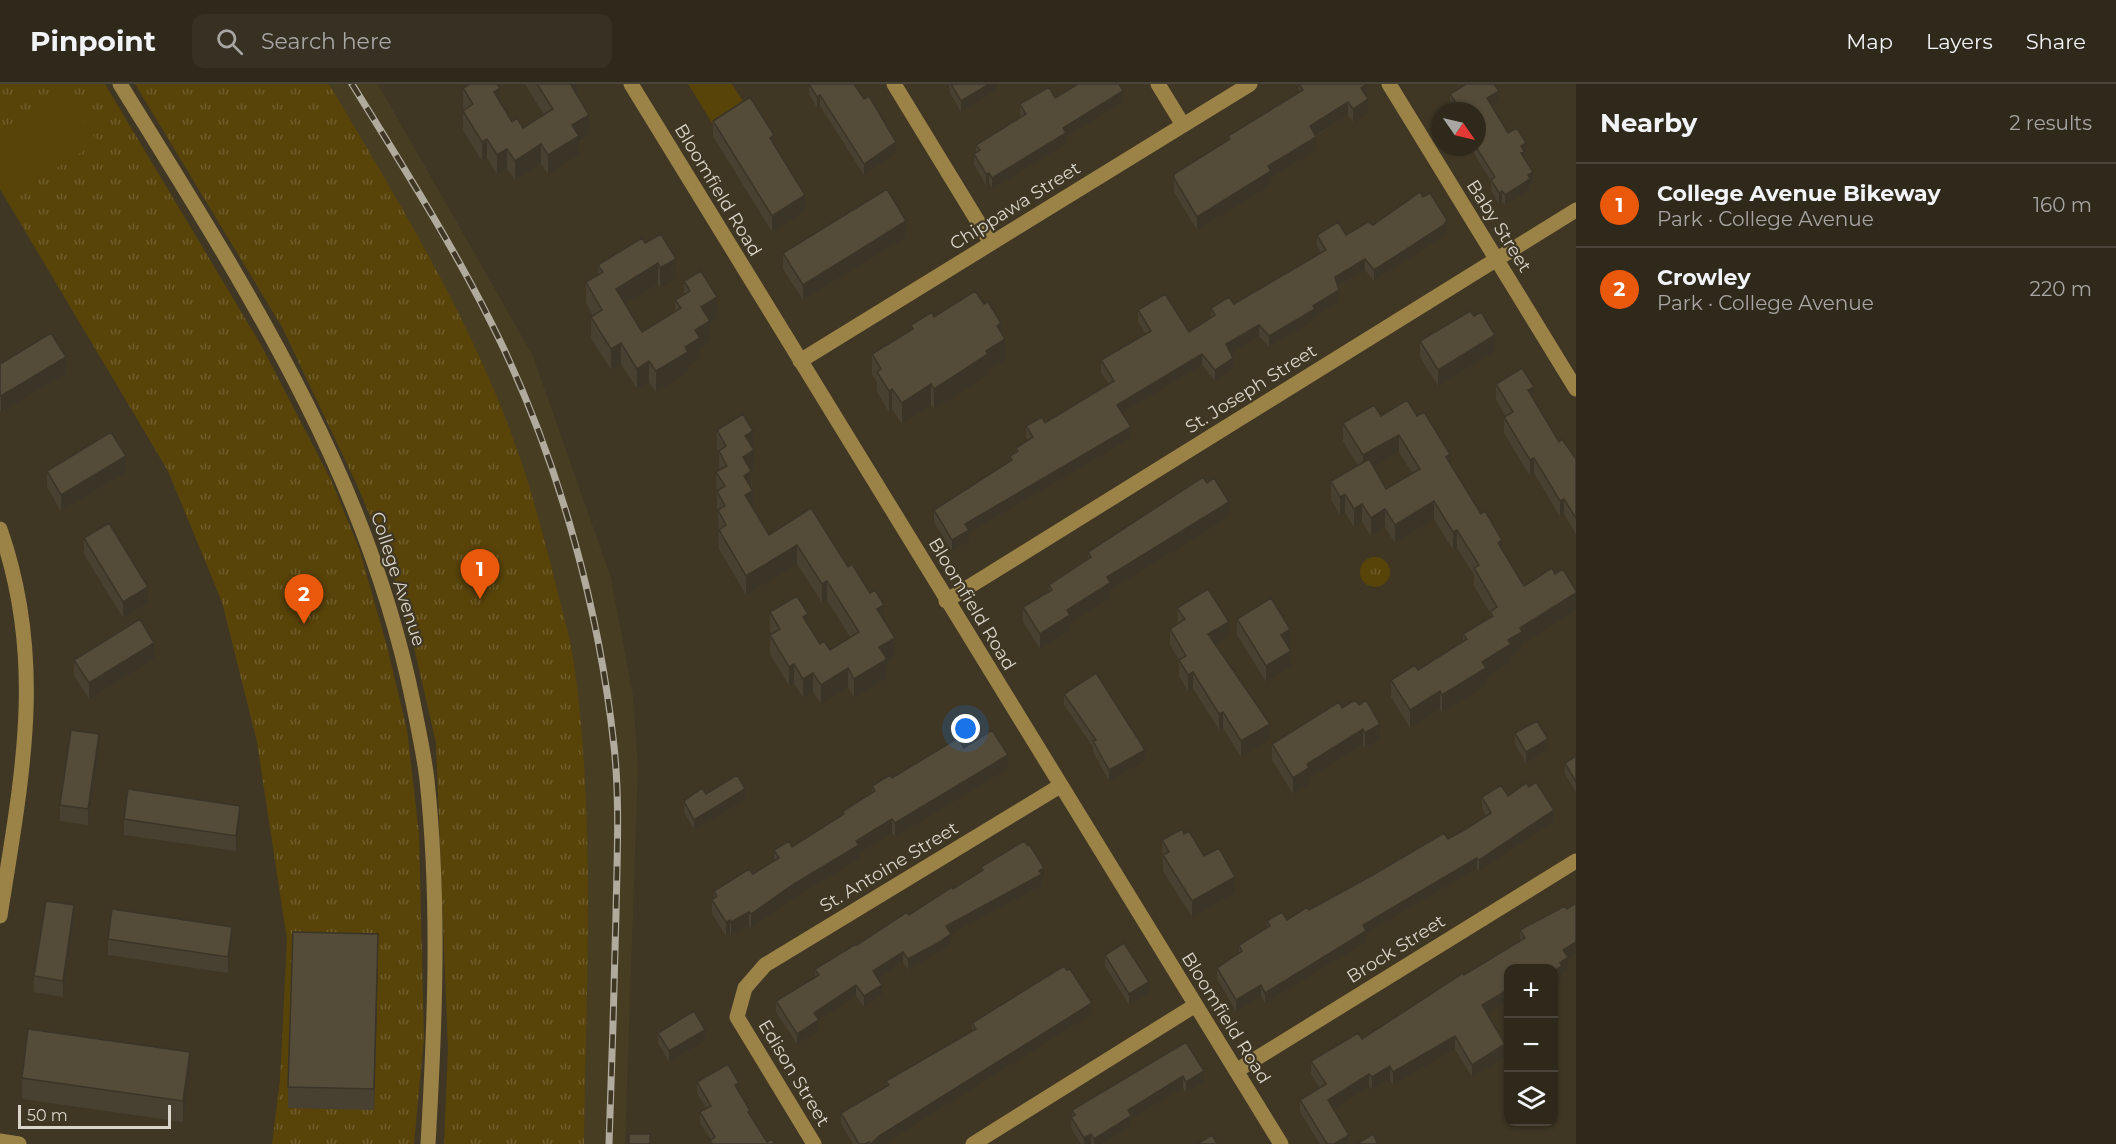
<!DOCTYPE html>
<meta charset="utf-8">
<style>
:root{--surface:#2f291b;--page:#373124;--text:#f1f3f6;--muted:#a7a6a3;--line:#4a453a;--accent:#ea580c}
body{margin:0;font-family:Montserrat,sans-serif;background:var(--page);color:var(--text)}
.controls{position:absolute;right:18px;bottom:18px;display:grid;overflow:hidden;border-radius:12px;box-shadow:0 2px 4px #0004}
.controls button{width:54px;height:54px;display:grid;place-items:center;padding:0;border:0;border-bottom:2px solid var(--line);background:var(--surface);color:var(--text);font:30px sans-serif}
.compass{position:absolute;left:1432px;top:18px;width:54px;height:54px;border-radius:50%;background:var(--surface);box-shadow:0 2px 4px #0004;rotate:124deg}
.scale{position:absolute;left:18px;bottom:15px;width:153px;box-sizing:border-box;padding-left:6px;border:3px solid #dad5ca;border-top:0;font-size:16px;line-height:21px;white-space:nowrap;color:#dad5ca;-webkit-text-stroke:4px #3f3724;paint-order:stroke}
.you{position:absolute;left:966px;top:645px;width:21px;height:21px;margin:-15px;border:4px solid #fff;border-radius:50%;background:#1a73e8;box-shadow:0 0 0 9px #1a73e833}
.badge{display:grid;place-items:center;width:39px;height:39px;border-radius:50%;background:var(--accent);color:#fff;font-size:20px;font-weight:700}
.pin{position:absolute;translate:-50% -50px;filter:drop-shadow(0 2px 3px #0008)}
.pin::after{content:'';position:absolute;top:32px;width:21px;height:18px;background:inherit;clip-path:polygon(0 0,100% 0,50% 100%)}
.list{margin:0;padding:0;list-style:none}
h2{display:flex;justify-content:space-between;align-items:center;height:78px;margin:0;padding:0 24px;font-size:26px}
h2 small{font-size:20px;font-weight:400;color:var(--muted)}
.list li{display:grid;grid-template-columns:39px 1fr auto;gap:18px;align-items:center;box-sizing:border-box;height:84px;padding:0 24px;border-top:2px solid var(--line)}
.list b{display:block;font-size:22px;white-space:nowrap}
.list p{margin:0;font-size:20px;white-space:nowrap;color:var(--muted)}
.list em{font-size:20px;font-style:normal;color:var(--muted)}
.icon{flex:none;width:33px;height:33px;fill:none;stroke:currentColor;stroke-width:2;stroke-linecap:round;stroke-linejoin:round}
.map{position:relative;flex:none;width:1576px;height:1060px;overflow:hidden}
header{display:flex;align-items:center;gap:36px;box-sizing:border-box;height:84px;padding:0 30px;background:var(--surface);border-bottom:2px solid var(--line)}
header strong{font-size:28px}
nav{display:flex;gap:33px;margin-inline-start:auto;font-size:21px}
.search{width:420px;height:54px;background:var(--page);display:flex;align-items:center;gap:15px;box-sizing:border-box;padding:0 21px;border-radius:12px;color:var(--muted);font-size:22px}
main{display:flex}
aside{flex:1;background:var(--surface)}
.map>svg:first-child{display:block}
.built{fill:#473d23}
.park{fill:url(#park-tufts)}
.pitch{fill:#584309}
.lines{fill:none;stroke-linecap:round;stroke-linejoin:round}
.minor{stroke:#9b8247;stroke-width:15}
.rail-casing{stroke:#b1ab9e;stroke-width:7}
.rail{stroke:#3f3724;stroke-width:4.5;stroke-dasharray:14;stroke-linecap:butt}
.wall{fill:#484131;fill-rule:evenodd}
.shaded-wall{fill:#3b3528}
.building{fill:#544c39;stroke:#3b3528;stroke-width:1.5}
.labels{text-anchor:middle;stroke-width:4.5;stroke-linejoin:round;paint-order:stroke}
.street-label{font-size:18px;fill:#dad5ca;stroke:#3f3724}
</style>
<header>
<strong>Pinpoint</strong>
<div class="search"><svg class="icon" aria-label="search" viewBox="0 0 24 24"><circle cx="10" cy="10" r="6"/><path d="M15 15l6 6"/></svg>Search here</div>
<nav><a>Map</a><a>Layers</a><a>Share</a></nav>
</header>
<main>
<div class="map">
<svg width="1576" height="1060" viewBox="0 0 1576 1060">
<defs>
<pattern id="park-tufts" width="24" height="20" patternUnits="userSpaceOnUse" patternTransform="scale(1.5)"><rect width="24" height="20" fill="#584309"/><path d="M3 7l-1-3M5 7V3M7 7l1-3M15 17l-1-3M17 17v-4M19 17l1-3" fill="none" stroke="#6f5d2c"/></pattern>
</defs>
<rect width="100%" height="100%" fill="#3f3724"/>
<path class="built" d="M329,0H378L533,272L611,494L633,612L638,683L625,1060H584L588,813L584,698L574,577L544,454L514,356L465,243L417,153Z"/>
<path class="park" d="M0,0H105L261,261L332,398L359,464L387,562L407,646L419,749L424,954L414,1060H272L280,996L287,856L257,658L222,518L168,387L0,105Z
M135,0H329C397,115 469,232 514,357C531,403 543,450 555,497C561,524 570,552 574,579C596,738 586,900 584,1060H444L448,966L436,659L411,550L390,479L357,401L282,243Z
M1360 488a15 15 0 1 1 30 0a15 15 0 1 1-30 0Z"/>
<path class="pitch" d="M688,0H732L744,19L712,39Z
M66,6L97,58L9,114L0,99V47Z"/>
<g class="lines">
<path class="minor" d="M120,0C242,198 366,386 413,618C418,644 424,670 427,696C440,818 435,939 428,1060
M631,0L1281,1060
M894,0L991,159
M1158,0L1183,41
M1389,0L1576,305
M800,277L1250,0
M0,445C47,579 21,697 0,832
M946,517L1576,126
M1236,987L1576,777
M0,1057L19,1060
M814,1060L737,933L745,904L765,881L1060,702
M973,1060L1194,922"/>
<defs>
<path id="rail" d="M352,0C405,86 460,172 503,263C561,387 599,525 614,662C620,717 617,774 616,830C614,907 612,983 609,1060"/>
</defs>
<use href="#rail" class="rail-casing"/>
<use href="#rail" class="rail"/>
</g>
<path class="wall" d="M525,0H577V12L589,50L579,57V71L548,90L541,80L515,96L507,84L497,91L487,74L482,77L463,46V27L464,26L463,23V4L500,18L512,38L523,44L544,31Z
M809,0L896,69L864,91L820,22L817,24L809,10Z
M949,0H998V5L961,28L950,9Z
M1299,0L1367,13L1368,29L1353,38L1348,31L1316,52V66L1271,94V101L1197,146L1174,108V90L1228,56V52L1299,9Z
M1450,10L1499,17L1491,22L1508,49L1526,69L1524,70V74L1533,99L1530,100V105L1505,121L1502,118L1499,120L1491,107V97L1470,63H1477V27H1452V22L1450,20Z
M1055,14L1123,18L1066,53V60L992,105L989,99L986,101L974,81V70L976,68V61L1021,33L1020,30V20Z
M713,37L774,60L805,127L772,148L713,52Z
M1373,141L1447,148L1444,152L1374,197L1365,186L1338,203L1339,218L1315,232V236L1269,263L1259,252L1231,269L1233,285L1215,297L1202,281L1122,329L1131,354L969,449V457L952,467L934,438V426L1010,378V372L1016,367V364L1028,356L1026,354V342L1045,339L1109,300L1101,288V276L1146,250L1138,238V226L1189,248L1211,234V224L1234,220L1321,169L1317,162V151H1346Z
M906,153L803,216L783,185V169Z
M645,159L676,195L660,204L658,200L625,220L642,248L675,227V216L684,210V197L717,234L710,238V257L700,264V275L688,282V288L656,308L649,298L637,305L621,280L611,286L591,254V233L593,232L586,219V198L598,191V181Z
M934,233L1001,248L1005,276L988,286V291L934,325L931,321L902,340L892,325L889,328L877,308V298L872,291V270L911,246V241Z
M1420,257L1495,267L1438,302L1420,273Z
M0,280L66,289L1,328L0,326Z
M1496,300L1534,316L1559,358L1576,375V450L1564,430L1560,433L1534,389L1530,392L1504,349V333H1506L1496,316Z
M1381,332H1417L1450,381L1524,502L1555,490L1576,507V526L1522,560V565L1511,573V578L1486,594V601L1442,629L1440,625L1410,644L1391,613V596L1418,586L1463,558V550L1490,534V529L1474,502V491L1457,464L1453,466L1434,435L1395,459L1385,443L1371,452L1362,438L1354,443L1345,428L1340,431L1331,415V397L1358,382L1343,357V339ZM1399,368L1412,389L1386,405L1373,383Z
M717,346L753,365L754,386L751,387L753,425L769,451L811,424L848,483L884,537L895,573L887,578V594L854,614L848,603L821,620L813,608L803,614L794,599L789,602L770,570V551L771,550L770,547V528L808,541L820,560L830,566L850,553L827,516L822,519L797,480L746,511L719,465L718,428L717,426L716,388L719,387V368L717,365Z
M47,387L126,388L61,427L47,403Z
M1229,433L1110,506V514L1070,539V546L1040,565L1023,538V523L1049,508V501L1088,475V468Z
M84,454L148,519L123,534L84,470Z
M1177,524L1229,553L1216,561L1270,655L1241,673L1223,644L1219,646L1193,604L1188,607L1179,592V576L1170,561V545L1178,540Z
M1237,535L1290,561L1288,562L1291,583L1266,598L1237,551Z
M154,575L89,615L74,592V576Z
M1064,610L1145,677L1109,697L1093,668V663L1064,621Z
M1342,624L1380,655L1365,665L1363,661L1309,694V700L1293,710L1272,676V660Z
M1515,649L1548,666L1526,679L1515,660Z
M964,664L1008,685L895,753L892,749L859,769V775L794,814L751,844L749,842L731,852L730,850L726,852L712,830V816L714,814V807L753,790L774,777V766L792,763L843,731V727L872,710V702L892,694Z
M99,666L88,741L60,737V721Z
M1576,672V708L1565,690V679Z
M706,710L745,716L694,746L684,728V717Z
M1508,712L1554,737L1479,787L1477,785L1366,849V858L1265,919L1261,912L1236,927L1217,895V884L1239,870V861L1267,844V837L1287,836L1309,826L1466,745L1486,732L1482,724V713Z
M124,735L240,737L236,767L124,751Z
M1184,750L1235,809L1192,833L1163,787L1162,756Z
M981,783L1044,795L1042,796V801L951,850V861L936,870L908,886L903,878L878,895L882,911L864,923L856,912L819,936V947L797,960L776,928V917L815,893V885L857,861L953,805L981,788Z
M1576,819V870L1568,875V885L1562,890V894L1554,899V885H1509V917L1487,930L1505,973L1472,993L1455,965L1393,1001L1390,995L1372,1006L1369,1002L1334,1025L1349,1060H1320L1300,1028V1016L1320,1004L1311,990V977L1362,955L1520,857V846L1567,825Z
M74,837L63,913L34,908V892Z
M108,855L232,859L228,889L108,871Z
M378,871L374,1026L288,1024V1003Z
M1105,871L1149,909L1129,921L1105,882Z
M1092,930L884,1060H853L841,1040V1029L886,1003V997L972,947V939Z
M658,949L705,957L669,978L658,959Z
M1186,958L1204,998L1186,1009L1183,1003L1131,1035V1042L1103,1060H1081L1071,1044L1072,1026Z
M190,989L183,1038L22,1015V994Z
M697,998L739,1008L750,1032L767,1058L775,1060H710L711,1056L700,1039V1028L707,1025L697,1009Z"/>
<path class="shaded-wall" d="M572,0H577V16L571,1Z
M989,0H998V5L961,28V17Z
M1367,0V14L1361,4Z
M500,4V24L494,8Z
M1123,7V18L1066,53V60L992,105V94L1063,44Z
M1499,7V17L1487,25V14Z
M820,11V22L817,24V13Z
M1368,15V29L1353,38V25Z
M1348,18V31L1310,55V42Z
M589,31V50L579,57V71L548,90V71L572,41Z
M774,51V67L770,54Z
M1316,53V66L1271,94V101L1197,146V133L1268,82Z
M487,55V74L482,77V58Z
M896,58V69L864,91V80Z
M1526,59V69L1524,70V78L1521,80V62Z
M541,60V80L515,96V77Z
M507,65V84L497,91V71Z
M1533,88V99L1530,100V105L1505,121V111Z
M989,89V99L986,101V90Z
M1502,107V118L1499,120V109Z
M805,111V127L772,148V132Z
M1447,136V148L1444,152L1374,197V186Z
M906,137V153L803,216V201Z
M676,175V195L660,204V184Z
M1365,175V186L1335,204V193Z
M658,179V200L616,225V205Z
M1339,206V218L1315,232V236L1269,263V252L1313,222Z
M717,213V234L710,238V257L700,264V275L688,282V288L656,308V287L685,263L695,246L701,223Z
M1001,239V257L1005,255V276L988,286V291L934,325V305L986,267L997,242Z
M1259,241V252L1226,272V260Z
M1495,251V267L1438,302V286Z
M621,259V280L611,286V265Z
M1202,270V281L1117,332V321Z
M66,273V289L1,328V312Z
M1233,274V285L1215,297V286Z
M649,277V298L637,305V285Z
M931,300V321L902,340V319Z
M1534,303V319L1528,306Z
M892,305V325L889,328V307Z
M1131,343V354L969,449V457L952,467V456L965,440Z
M753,347V367L745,352Z
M1399,351V368L1363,389V371Z
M754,366V386L743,392V373Z
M1450,370V388L1446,373Z
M126,372V388L61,427V411Z
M1534,374V389L1530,392V376Z
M751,387V407L744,392Z
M753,407V426L745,411Z
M1345,410V428L1340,431V413Z
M1564,415V430L1560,433V417Z
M1434,417V435L1395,459V441Z
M1229,418V433L1110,506V514L1070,539V546L1040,565V550L1067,526L1107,493Z
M1362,420V438L1354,443V425Z
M1385,425V443L1371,452V434Z
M1457,446V464L1453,466V448Z
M1502,456V474L1498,459Z
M797,461V480L746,511V492Z
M827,497V516L822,519V500Z
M148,503V519L123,534V518Z
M1576,509V526L1522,560V565L1511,573V578L1486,594V601L1442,629V611L1508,556L1520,544Z
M884,521V540L877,525Z
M808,530V549L803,533Z
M1229,538V553L1208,566V550Z
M1290,545V561L1281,566V551Z
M895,554V573L887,578V594L854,614V595L879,563Z
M154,559V575L89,615V599Z
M1291,567V583L1266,598V582Z
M794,580V599L789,602V583Z
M848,584V603L821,620V601Z
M1193,588V604L1188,607V591Z
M813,589V608L803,614V595Z
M1440,607V625L1410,644V626Z
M1223,628V644L1219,646V630Z
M1270,640V655L1241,673V657Z
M1380,640V655L1365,665V649Z
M1363,645V661L1309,694V700L1293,710V694L1307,680Z
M99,650V666L88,741V725Z
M1548,655V666L1526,679V668Z
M1145,666V677L1109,697V686Z
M1008,671V685L895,753V739Z
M745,705V716L694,746V736Z
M240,722V737L236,767V752Z
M1554,726V737L1479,787V776Z
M892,735V749L859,769V775L794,814L751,844V830L856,757Z
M1477,774V785L1366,849V858L1265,919V909L1363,841Z
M1044,784V795L1042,796V801L951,850V861L936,870L908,886V875L946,842Z
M1235,793V809L1192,833V817Z
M74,821V837L63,913V897Z
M749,828V842L731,852V838Z
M730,836V850L726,852V838Z
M232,843V859L228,889V873Z
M378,850V871L374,1026V1005Z
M1576,858V870L1568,875V885L1562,890V894L1554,899V887L1560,879L1563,866Z
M903,868V878L873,898V887Z
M1149,898V909L1129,921V910Z
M856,901V912L819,936V947L797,960V950L814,929Z
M882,901V911L864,923V912Z
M1261,901V912L1236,927V916Z
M1509,905V917L1482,933V921Z
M1092,919V930L884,1060H871L879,1052Z
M705,946V957L669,978V967Z
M1455,952V965L1393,1001V988Z
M1505,960V973L1472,993V981Z
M190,968V989L183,1038V1017Z
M1556,969V980L1554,982V971Z
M1390,982V995L1372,1006V993Z
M1204,987V998L1186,1009V998Z
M1369,990V1002L1328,1029V1016Z
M1183,992V1003L1131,1035V1042L1103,1060H1094V1055L1128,1026Z
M739,999V1010L735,1001Z
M1091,1050V1060H1084V1054Z
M1349,1051V1060H1334Z"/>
<path class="building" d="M470,0H497L500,4L494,8L512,38L517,34L523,44L553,25L537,0H572L571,1L589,31L572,41L579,52L548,71L541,60L515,77L507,65L497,71L487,55L482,58L463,27L473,20L463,4Z
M809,0H854L864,15L869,12L896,58L864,80L820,11L817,13Z
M951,0H989L961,17Z
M1078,0H1119L1123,7L1063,44L1066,49L992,94L989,89L986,90L974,70L980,66L976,61L1026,30L1020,20L1049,3L1055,14Z
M1299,0H1367L1361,4L1368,15L1353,25L1348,18L1310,42L1316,53L1268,82L1271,87L1197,133L1174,94V90L1230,55L1228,52L1303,6Z
M1466,0H1494L1499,7L1487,14L1508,49L1517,44L1526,59L1521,62L1524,68L1521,69L1533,88L1528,91L1530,95L1505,111L1502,107L1499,109L1491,96L1495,93L1476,63H1477V27H1457L1452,19L1455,17L1450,10Z
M750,13L774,51L770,54L805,111L772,132L713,37Z
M887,105L906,137L803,201L783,169Z
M1420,108L1423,113L1430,109L1447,136L1444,141L1374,186L1365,175L1335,193L1339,206L1313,222L1315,225L1269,252L1259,241L1226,260L1233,274L1215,286L1202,270L1117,321L1131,343L965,440L969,446L952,456L934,426L1012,376L1010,372L1018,367L1016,364L1033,353L1026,342L1042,333L1045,339L1114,297L1101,276L1151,247L1138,226L1165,210L1189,248L1215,231L1211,224L1229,213L1234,220L1326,166L1317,151L1338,138L1346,151L1368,138L1373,141Z
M661,150L676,175L660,184L658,179L616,205L642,248L681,224L675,216L690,207L684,197L701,187L717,213L701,223L710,237L695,246L700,254L685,263L688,268L656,287L649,277L637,285L621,259L611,265L591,233L602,226L586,198L603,188L598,181L642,154L645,159Z
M975,207L984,220L988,218L1001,239L997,242L1005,255L986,267L988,270L934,305L931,300L902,319L892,305L889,307L877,288L881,285L872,270L913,245L911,241L932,228L934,233Z
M1470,227L1474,232L1481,228L1495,251L1438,286L1420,257Z
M51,249L66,273L1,312L0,310V280Z
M1522,284L1534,303L1528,306L1559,358L1562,355L1576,375V434L1564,415L1560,417L1534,374L1530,376L1504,333L1513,328L1496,300Z
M1407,316L1417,332L1424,328L1450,370L1446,373L1481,430L1485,427L1502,456L1498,459L1524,502L1552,484L1555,490L1563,485L1576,507V509L1520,544L1522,548L1508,556L1511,560L1482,578L1486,584L1442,611L1440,607L1410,626L1391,596L1415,581L1418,586L1467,555L1463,550L1493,532L1490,528L1497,523L1474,484L1479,481L1457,446L1453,448L1434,417L1395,441L1385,425L1371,434L1362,420L1354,425L1345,410L1340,413L1331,397L1369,375L1386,405L1420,385L1399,351L1363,371L1343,339L1374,321L1381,332Z
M743,330L753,347L745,352L754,366L743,373L751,387L744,392L753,407L745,411L769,451L811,424L848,483L852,480L870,509L875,506L884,521L877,525L895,554L879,563L887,575L854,595L848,584L821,601L813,589L803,595L794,580L789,583L770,551L780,545L770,528L797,512L808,530L803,533L820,560L824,557L830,566L859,548L827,497L822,500L797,461L746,492L719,446L726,441L718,426L725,422L717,407L725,402L716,388L727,382L719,367L726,362L717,346Z
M111,348L126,372L61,411L47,387Z
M1203,393L1207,399L1214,394L1229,418L1107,493L1110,499L1067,526L1070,531L1040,550L1023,523L1052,506L1049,501L1091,473L1088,468Z
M109,439L148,503L123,518L84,454Z
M1208,505L1229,538L1208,550L1270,640L1241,657L1223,628L1219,630L1193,588L1188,591L1179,576L1186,572L1170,545L1185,535L1177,524Z
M1271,514L1290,545L1281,551L1291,567L1266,582L1237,535Z
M140,535L154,559L89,599L74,576Z
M1096,589L1145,666L1109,686L1093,657L1096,656L1064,610Z
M1355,616L1359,621L1366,616L1380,640L1365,649L1363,645L1307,680L1309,684L1293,694L1272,660L1339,618L1342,624Z
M1537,637L1548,655L1526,668L1515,649Z
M71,646L99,650L88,725L60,721Z
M992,646L1008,671L895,739L892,735L856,757L859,761L794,800L751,830L749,828L731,838L730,836L726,838L712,816L717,812L714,807L749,785L753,790L779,774L774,766L789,757L792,763L844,730L843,727L875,707L872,702L890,691L892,694L958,654L964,664Z
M1576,672V698L1565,679Z
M737,691L745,705L694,736L684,717L702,704L706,710Z
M1536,698L1554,726L1479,776L1477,774L1363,841L1366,847L1265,909L1261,901L1236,916L1217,884L1242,867L1239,861L1270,842L1267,837L1282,828L1287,836L1307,823L1309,826L1371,792L1444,749L1448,755L1466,745L1491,729L1482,713L1501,701L1508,712L1526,699L1529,703Z
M128,705L240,722L236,752L124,735Z
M1182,745L1184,750L1189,747L1204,772L1219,764L1235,793L1192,817L1163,771L1169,768L1162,756Z
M1024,757L1027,761L1029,760L1044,784L1039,787L1042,790L946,842L951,850L936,860L908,875L903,868L873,887L882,901L864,912L856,901L814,929L819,936L797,950L776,917L819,891L815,885L856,860L857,861L907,828L909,831L952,803L953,805L983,786L981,783Z
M46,817L74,821L63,897L34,892Z
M1576,819V858L1563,866L1568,873L1560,879L1562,882L1554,887V885H1509V905L1482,921L1505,960L1472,981L1455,952L1393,988L1390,982L1372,993L1369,990L1328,1016L1349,1051L1334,1060H1327L1300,1016L1326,1000L1311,977L1358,949L1362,955L1463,889L1464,891L1525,854L1520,846L1565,822L1567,825Z
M112,825L232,843L228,873L108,855Z
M293,848L378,850L374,1005L288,1003Z
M1124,859L1149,898L1129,910L1105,871Z
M1064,882L1067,886L1070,885L1092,919L879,1052L871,1060L869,1058L865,1060H859L841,1029L889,1001L886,997L976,945L972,939Z
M694,927L705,946L669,967L658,949Z
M28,945L190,968L183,1017L22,994Z
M1186,958L1204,987L1186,998L1183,992L1128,1026L1131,1032L1094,1055L1091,1050L1084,1054L1071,1033L1075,1031L1072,1026Z
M728,980L739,999L735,1001L750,1027L748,1028L767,1058L772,1055L775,1060H712L710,1057L715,1053L700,1028L711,1022L697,998Z
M629,1050H650V1060H629Z
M1373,1050L1378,1060H1357Z
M1212,1051L1217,1060H1197Z"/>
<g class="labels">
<g class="street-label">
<text transform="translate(718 106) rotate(59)" y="6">Bloomfield Road</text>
<text transform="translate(1015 122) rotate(-32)" y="6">Chippawa Street</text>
<text transform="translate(1499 142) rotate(58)" y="6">Baby Street</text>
<text transform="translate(1251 305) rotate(-32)" y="6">St. Joseph Street</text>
<text transform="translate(398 495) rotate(72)" y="6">College Avenue</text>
<text transform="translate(972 520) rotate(59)" y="6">Bloomfield Road</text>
<text transform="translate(889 783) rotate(-31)" y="6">St. Antoine Street</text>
<text transform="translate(1396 865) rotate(-32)" y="6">Brock Street</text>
<text transform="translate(1226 934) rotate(58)" y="6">Bloomfield Road</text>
<text transform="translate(794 989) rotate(59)" y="6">Edison Street</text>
</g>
</g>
</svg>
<div class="controls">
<button>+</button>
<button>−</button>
<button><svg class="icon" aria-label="layers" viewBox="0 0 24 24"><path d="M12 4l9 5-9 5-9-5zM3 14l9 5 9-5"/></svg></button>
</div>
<svg class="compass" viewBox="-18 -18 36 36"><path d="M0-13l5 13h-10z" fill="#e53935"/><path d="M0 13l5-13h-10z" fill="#a7a6a3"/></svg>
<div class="scale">50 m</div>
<div class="you"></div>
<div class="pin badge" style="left:480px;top:515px">1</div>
<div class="pin badge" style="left:304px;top:540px">2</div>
</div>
<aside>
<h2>Nearby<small>2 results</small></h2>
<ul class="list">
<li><span class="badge">1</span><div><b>College Avenue Bikeway</b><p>Park · College Avenue</p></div><em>160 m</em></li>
<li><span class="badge">2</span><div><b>Crowley</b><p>Park · College Avenue</p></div><em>220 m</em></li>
</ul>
</aside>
</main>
